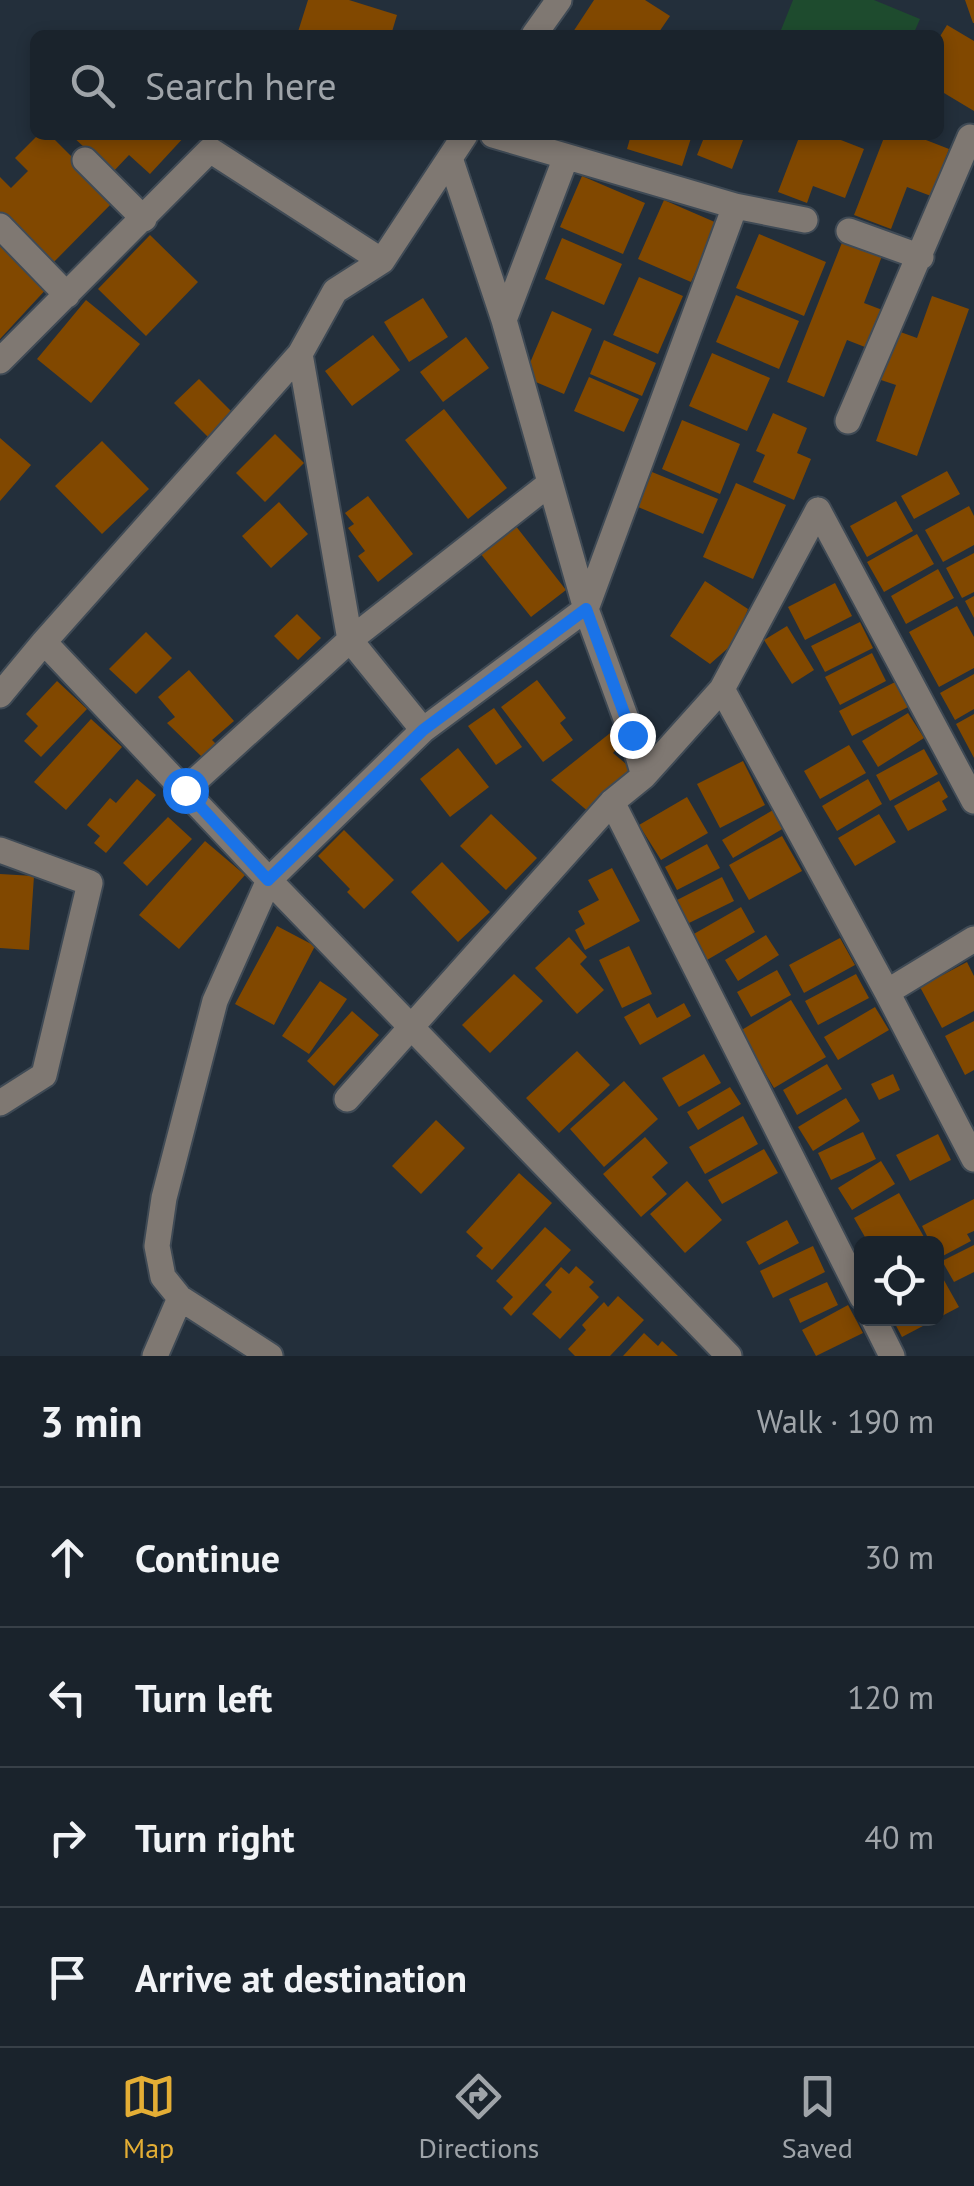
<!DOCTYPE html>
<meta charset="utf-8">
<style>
:root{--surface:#1a232c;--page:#272f38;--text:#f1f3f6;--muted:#9fa4a9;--line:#384048;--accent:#e4ae35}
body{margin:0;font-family:"PT Sans",sans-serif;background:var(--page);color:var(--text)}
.controls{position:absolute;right:30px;bottom:30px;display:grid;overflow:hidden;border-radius:15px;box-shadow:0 5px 15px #0003}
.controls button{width:90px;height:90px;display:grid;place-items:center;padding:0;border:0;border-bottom:2px solid var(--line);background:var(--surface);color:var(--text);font:50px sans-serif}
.stop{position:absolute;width:30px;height:30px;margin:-22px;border:8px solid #1a73e8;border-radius:50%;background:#fff}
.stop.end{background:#1a73e8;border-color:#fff;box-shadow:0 2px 10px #0008}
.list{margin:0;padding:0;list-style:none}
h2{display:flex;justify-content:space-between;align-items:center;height:130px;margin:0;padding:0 40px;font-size:42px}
h2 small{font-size:32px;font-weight:400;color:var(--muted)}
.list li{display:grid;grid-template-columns:65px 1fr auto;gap:30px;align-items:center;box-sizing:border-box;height:140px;padding:0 40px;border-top:2px solid var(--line)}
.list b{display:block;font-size:38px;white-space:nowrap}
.list em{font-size:32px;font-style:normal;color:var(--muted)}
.icon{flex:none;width:55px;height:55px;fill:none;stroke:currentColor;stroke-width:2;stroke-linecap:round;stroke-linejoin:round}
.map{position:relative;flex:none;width:974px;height:1356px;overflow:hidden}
.search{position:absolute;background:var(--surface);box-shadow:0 5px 15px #0003;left:30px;right:30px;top:30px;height:110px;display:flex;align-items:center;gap:25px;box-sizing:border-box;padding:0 35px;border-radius:15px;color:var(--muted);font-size:38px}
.sheet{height:690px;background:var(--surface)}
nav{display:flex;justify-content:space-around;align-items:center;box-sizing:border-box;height:140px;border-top:2px solid var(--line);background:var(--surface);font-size:28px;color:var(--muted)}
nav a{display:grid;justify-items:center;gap:5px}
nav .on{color:var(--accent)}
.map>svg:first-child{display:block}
.green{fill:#1e4b2e}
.building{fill:#814800}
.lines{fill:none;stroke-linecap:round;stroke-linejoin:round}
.minor-casing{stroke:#3f4a55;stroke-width:29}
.minor{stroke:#7f7872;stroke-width:25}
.route{stroke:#1a73e8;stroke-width:12}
</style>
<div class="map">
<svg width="974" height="1356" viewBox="0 0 974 1356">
<rect width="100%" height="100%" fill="#232f3b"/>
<path class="green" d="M793,0H874L920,19L913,35H779Z"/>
<path class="building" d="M308,0H349L397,15L391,35H297Z
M594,0H645L670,16L657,35H571Z
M965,0H974V23H973Z
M947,25L974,41V111L939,90V38Z
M38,135H50L115,200L50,266L0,217V177L11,188L28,171L15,158Z
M71,135H186L150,174L129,155L112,173Z
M631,135H692L682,166L627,149Z
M705,135H745L732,169L697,155Z
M800,135H828L864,149L845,198L813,186L807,203L778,192Z
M885,135H928L926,140L949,149L931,196L907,187L891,229L854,215Z
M582,176L645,203L623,254L560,227Z
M664,200L717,223L691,282L638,259Z
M759,234L826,262L804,316L736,288Z
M150,235L198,282L146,336L98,289Z
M0,238L50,285L0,339Z
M562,238L622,264L604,305L545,279Z
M843,240L882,256L864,303L885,311L870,349L847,340L824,397L787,382Z
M639,277L683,296L658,354L613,335Z
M736,295L799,321L779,369L716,342Z
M932,296L969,309L917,456L876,441L896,385L878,379L895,330L917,338Z
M423,298L448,337L409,362L384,322Z
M86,300L140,344L91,403L37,359Z
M552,311L592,329L564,394L524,377Z
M373,335L400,370L352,406L325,371Z
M466,337L489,368L443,402L420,372Z
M604,340L656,363L642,396L590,374Z
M712,353L770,378L747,431L689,406Z
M589,377L639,399L624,432L574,411Z
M199,379L235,415L210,439L174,403Z
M444,409L507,488L468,519L405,440Z
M773,413L807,428L797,453L811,459L794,500L753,482L765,455L756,451Z
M682,420L740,444L720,494L662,469Z
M275,434L304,463L265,502L236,473Z
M0,438L31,465L0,501Z
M102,441L149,489L102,534L55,486Z
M947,471L960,494L914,519L901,496Z
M652,472L718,499L703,534L638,507Z
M736,483L786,505L753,579L703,557Z
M368,496L413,554L378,582L358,556L365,551L348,528L354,524L345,513Z
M896,501L913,531L867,557L850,526Z
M279,502L308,534L271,568L242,536Z
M969,506L974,516V545L943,562L925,530Z
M515,525L566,590L531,617L480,553Z
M917,534L934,564L884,592L867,562Z
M974,553V592L962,598L946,568Z
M938,569L954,598L906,624L891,596Z
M705,581L748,609L735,642L710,664L670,636Z
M835,583L852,616L805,640L788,607Z
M974,596V618L965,601Z
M957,606L974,637V668L939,687L909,632Z
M297,614L321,638L298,660L274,636Z
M860,622L873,648L825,672L811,646Z
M787,626L814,670L792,684L764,640Z
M146,632L172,658L136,694L109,669Z
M872,653L886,681L840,705L825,677Z
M189,670L234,721L212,740L216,744L202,757L167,723L175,717L158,697Z
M974,674V709L955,720L940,693Z
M537,680L566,718L560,723L573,740L543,762L501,707Z
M57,681L87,709L41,757L24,741L38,726L26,714Z
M895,682L908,707L852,736L839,711Z
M494,708L522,747L496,765L468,726Z
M908,713L924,738L878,767L862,741Z
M974,714V758L956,724Z
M91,719L122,747L66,810L34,782Z
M614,730L625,739L613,753L631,768L590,813L551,780Z
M849,745L866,773L820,799L804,771Z
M458,748L489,787L450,817L420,779Z
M924,749L938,774L890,801L876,775Z
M743,761L765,805L720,828L697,784Z
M137,779L156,795L106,853L94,843L100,836L87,825L110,798L116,803Z
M868,779L882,804L837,831L822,806Z
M939,781L948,797L942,801L947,810L908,831L894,806Z
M687,797L708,833L661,860L639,825Z
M773,810L784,828L733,858L722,840Z
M491,814L537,858L506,890L460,846Z
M879,814L896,842L855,866L838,838Z
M168,817L192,839L147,886L123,863Z
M344,830L394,880L364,909L347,892L350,889L318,856Z
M782,836L802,871L749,900L729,865Z
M205,841L245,875L179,949L139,915Z
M707,844L720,868L677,890L665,867Z
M442,862L490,912L458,942L411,892Z
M612,868L640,921L585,950L575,930L585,924L578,911L599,900L588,880Z
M0,874L34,876L29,950L0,948Z
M722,877L734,901L689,923L677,900Z
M741,907L755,932L707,960L692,935Z
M277,926L315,946L274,1025L235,1004Z
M766,935L779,955L738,981L725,960Z
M569,937L587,957L580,964L604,990L577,1014L535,968Z
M840,938L855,965L804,993L789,965Z
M629,946L652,994L622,1008L599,960Z
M967,962L974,976V1011L942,1028L920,987Z
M777,970L791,995L751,1017L737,992Z
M514,974L543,1001L490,1053L462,1025Z
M856,974L869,998L818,1025L805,1001Z
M320,981L347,999L309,1054L282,1036Z
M791,1000L826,1057L774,1088L740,1031Z
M649,1003L657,1018L684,1003L691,1016L640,1045L624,1017Z
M875,1007L889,1030L838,1060L824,1037Z
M352,1011L379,1035L334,1086L307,1061Z
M974,1021V1070L965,1075L945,1036Z
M577,1051L610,1085L559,1133L526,1098Z
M704,1054L721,1083L679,1107L662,1078Z
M827,1064L842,1089L797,1115L783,1090Z
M893,1074L900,1090L879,1100L871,1084Z
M624,1081L658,1119L604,1167L570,1129Z
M730,1087L741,1104L698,1130L687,1112Z
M846,1098L860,1121L813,1151L798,1127Z
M743,1116L758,1144L705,1174L689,1147Z
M436,1120L465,1148L421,1194L392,1166Z
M863,1132L876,1159L831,1180L818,1153Z
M938,1134L951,1160L910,1181L896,1155Z
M645,1137L668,1163L652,1177L667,1194L641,1217L603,1174Z
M764,1149L778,1173L722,1204L708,1180Z
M881,1161L895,1184L852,1210L838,1188Z
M519,1173L552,1203L492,1270L476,1256L483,1248L466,1232Z
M687,1181L722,1220L685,1253L650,1214Z
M899,1193L928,1244H869L854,1218Z
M974,1199V1231L967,1234L971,1241L939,1258L936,1244H931L922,1226Z
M787,1220L799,1243L759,1265L746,1242Z
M545,1227L571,1250L511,1316L503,1308L513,1297L496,1281Z
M974,1245V1272L954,1282L942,1261Z
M813,1246L825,1272L773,1298L760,1271Z
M576,1266L594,1282L589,1287L599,1297L560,1339L532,1314L552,1292L545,1285L561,1267L569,1274Z
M936,1266L959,1307L902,1337L892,1318H936Z
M827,1282L838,1305L800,1323L789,1299Z
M618,1296L644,1320L610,1356H575L568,1349L586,1330L582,1325L604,1302L608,1307Z
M848,1305L863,1333L816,1356L802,1330Z
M644,1333L658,1346L662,1341L678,1356H623Z"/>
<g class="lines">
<defs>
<path id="minor" d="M534,35L559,0
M465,135L382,261L335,291L300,354L44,642L269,880L729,1356
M493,135L735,206L805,220
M450,158L504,320L586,609L632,735L644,776
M85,160L144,219
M0,226L67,295
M849,231L921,257
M504,320L566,157
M300,354L350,640L423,730
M0,361L210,150L382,261
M848,421L970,137L974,139
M818,510L974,801
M722,689L818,510
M0,695L44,642
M185,790L350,640L549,484
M612,802L862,1297
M0,850L90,883L44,1075L0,1103
M887,992L974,939
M347,1099L612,802L644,776L722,689L887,992L974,1159
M873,1318L892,1356
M155,1356L180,1298
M270,1356L180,1298L163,1277L157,1246L164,1198L215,1001L269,880L423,730L586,609L735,206"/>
</defs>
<use href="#minor" class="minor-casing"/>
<use href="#minor" class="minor"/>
</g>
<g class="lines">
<path class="route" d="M185,790L268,880L423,730L586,609L632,735"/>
</g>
</svg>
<div class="controls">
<button><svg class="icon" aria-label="locate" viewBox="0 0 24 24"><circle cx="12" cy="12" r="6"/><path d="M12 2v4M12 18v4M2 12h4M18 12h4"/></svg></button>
</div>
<div class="stop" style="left:185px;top:790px"></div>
<div class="stop end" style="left:632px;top:735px"></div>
<div class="search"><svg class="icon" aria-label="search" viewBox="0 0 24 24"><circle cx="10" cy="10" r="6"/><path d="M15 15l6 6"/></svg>Search here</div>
</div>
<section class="sheet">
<h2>3 min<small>Walk · 190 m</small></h2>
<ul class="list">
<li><svg class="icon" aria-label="ahead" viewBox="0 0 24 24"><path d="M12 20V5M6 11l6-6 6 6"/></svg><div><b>Continue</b></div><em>30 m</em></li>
<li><svg class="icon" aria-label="left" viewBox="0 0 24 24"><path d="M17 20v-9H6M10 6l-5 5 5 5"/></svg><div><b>Turn left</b></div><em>120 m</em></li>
<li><svg class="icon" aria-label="right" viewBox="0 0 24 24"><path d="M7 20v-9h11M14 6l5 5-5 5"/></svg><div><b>Turn right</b></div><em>40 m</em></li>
<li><svg class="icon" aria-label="arrive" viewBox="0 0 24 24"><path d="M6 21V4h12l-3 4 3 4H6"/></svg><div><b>Arrive at destination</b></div></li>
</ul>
</section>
<nav>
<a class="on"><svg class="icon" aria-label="map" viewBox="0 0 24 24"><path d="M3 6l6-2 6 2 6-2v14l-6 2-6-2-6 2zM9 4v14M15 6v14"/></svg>Map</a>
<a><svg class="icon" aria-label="directions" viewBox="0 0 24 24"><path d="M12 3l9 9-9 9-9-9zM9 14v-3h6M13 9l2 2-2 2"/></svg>Directions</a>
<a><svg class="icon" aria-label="saved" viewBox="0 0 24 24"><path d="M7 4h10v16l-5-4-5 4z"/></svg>Saved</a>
</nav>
